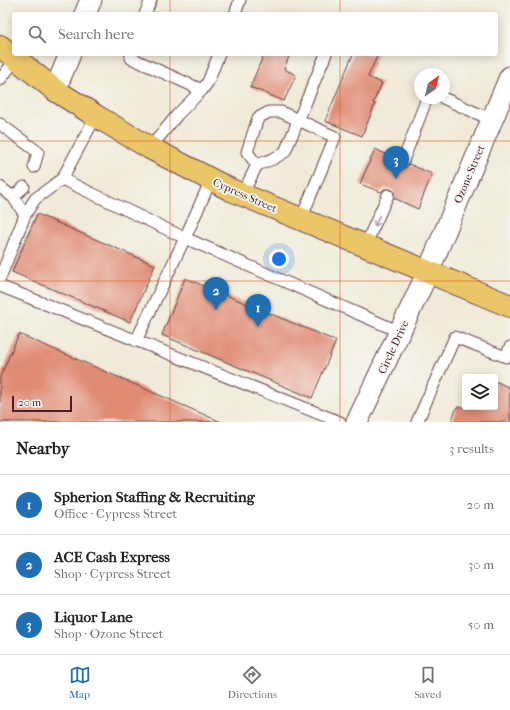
<!DOCTYPE html>
<meta charset="utf-8">
<style>
:root{--surface:#fff;--page:#f2f2f2;--text:#202124;--muted:#757577;--line:#e0e0e0;--accent:#1f6fb2}
body{margin:0;font-family:"IM FELL French Canon",serif;background:var(--page);color:var(--text)}
.controls{position:absolute;right:12px;bottom:12px;display:grid;overflow:hidden;border-radius:4px;box-shadow:0 2px 10px #0003}
.controls button{width:36px;height:36px;display:grid;place-items:center;padding:0;border:0;border-bottom:1px solid var(--line);background:var(--surface);color:var(--text);font:20px sans-serif}
.compass{position:absolute;left:414px;top:68px;width:36px;height:36px;border-radius:50%;background:var(--surface);box-shadow:0 2px 10px #0003;rotate:34deg}
.scale{position:absolute;left:12px;bottom:10px;width:60px;box-sizing:border-box;padding-left:4px;border:2px solid #4a1f2b;border-top:0;font-size:11px;line-height:14px;white-space:nowrap;color:#4a1f2b;-webkit-text-stroke:3px #f6f6f2;paint-order:stroke}
.you{position:absolute;left:279px;top:259px;width:14px;height:14px;margin:-10px;border:3px solid #fff;border-radius:50%;background:#1a73e8;box-shadow:0 0 0 6px #1a73e833}
.badge{display:grid;place-items:center;width:26px;height:26px;border-radius:50%;background:var(--accent);color:#fff;font-size:13px;font-weight:700}
.pin{position:absolute;translate:-50% -33px;filter:drop-shadow(0 1px 2px #0008)}
.pin::after{content:'';position:absolute;top:21px;width:14px;height:12px;background:inherit;clip-path:polygon(0 0,100% 0,50% 100%)}
.list{margin:0;padding:0;list-style:none}
h2{display:flex;justify-content:space-between;align-items:center;height:52px;margin:0;padding:0 16px;font-size:17px}
h2 small{font-size:13px;font-weight:400;color:var(--muted)}
.list li{display:grid;grid-template-columns:26px 1fr auto;gap:12px;align-items:center;box-sizing:border-box;height:60px;padding:0 16px;border-top:1px solid var(--line)}
.list b{display:block;font-size:15px;white-space:nowrap}
.list p{margin:0;font-size:13px;white-space:nowrap;color:var(--muted)}
.list em{font-size:13px;font-style:normal;color:var(--muted)}
.icon{flex:none;width:22px;height:22px;fill:none;stroke:currentColor;stroke-width:2;stroke-linecap:round;stroke-linejoin:round}
.map{position:relative;flex:none;width:510px;height:422px;overflow:hidden}
.search{position:absolute;background:var(--surface);box-shadow:0 2px 10px #0003;left:12px;right:12px;top:12px;height:44px;display:flex;align-items:center;gap:10px;box-sizing:border-box;padding:0 14px;border-radius:4px;color:var(--muted);font-size:15px}
.sheet{height:232px;background:var(--surface)}
nav{display:flex;justify-content:space-around;align-items:center;box-sizing:border-box;height:56px;border-top:1px solid var(--line);background:var(--surface);font-size:11px;color:var(--muted)}
nav a{display:grid;justify-items:center;gap:2px}
nav .on{color:var(--accent)}
.map>svg:first-child{display:block}
.building{fill:#e08c75}
.lines{fill:none;stroke-linecap:round;stroke-linejoin:round}
.lane-casing{stroke:#633e45;stroke-width:13}
.street-casing{stroke:#633e45;stroke-width:23}
.primary-casing{stroke:#633e45;stroke-width:24}
.lane{stroke:#fff;stroke-width:11}
.street{stroke:#fff;stroke-width:21}
.primary{stroke:#ebc669;stroke-width:22}
.oneway{stroke:#ae9aa0}
.grid{fill:none;stroke:#e0560e;stroke-width:1;stroke-opacity:0.55}
.labels{text-anchor:middle;stroke-width:3.5;stroke-linejoin:round;paint-order:stroke}
.street-label{font-size:11px;fill:#4a1f2b;stroke:#f6f6f2}
</style>
<div class="map">
<svg width="510" height="422" viewBox="0 0 510 422">
<rect width="100%" height="100%" fill="#f6f6f2"/>
<filter id="ink" filterUnits="userSpaceOnUse"><feTurbulence type="fractalNoise" baseFrequency=".025" numOctaves="2"/><feDisplacementMap in="SourceGraphic" scale="8" xChannelSelector="R" yChannelSelector="G"/><feConvolveMatrix kernelMatrix="1 2 1 2 8 2 1 2 1" color-interpolation-filters="sRGB"/></filter>
<filter id="wash" filterUnits="userSpaceOnUse"><feTurbulence type="fractalNoise" baseFrequency=".012" numOctaves="4" result="noise"/><feDisplacementMap in="SourceGraphic" scale="16" xChannelSelector="R" yChannelSelector="G"/><feGaussianBlur stdDeviation="0.9" result="paint"/><feColorMatrix in="noise" values="0 0 0 0 0 0 0 0 0 0 0 0 0 0 0 0 0 1.4 0 .05"/><feComposite in="paint" operator="in"/></filter>
<g filter="url(#wash)">
<rect width="100%" height="100%" fill="#f0ebd8"/>
<g id="blocks">
<path class="building" d="M264,54H290L284,69L296,75L284,101L250,87Z
M353,54H378L368,77L382,83L373,103L375,104L362,136L325,121Z
M375,149L396,159V162L400,167L404,168L409,164L432,174L418,209L394,198V191L390,189H384L381,192L360,184Z
M37,214L155,265L130,322L12,272Z
M185,278L336,341L312,398L162,335Z
M19,334L221,422H0V377Z
M495,381L510,388V422H451L457,407H495Z"/>
</g>
</g>
<g filter="url(#ink)">
<use href="#blocks" fill-opacity="0" stroke="#633e45" stroke-width="1"/>
<g class="lines">
<defs>
<path id="lane" d="M145,14L151,0
M235,14L240,0
M131,54V58L202,90
M0,80L16,59
M443,98L492,120
M0,124L38,152L34,167
M150,148L178,114L202,90L208,82L219,54
M403,161L427,98
M257,165L273,159L285,152L326,54
M62,179L185,238L400,332
M0,187L13,197L25,215L0,278
M242,195L257,165L247,152L258,118L269,112H281L335,137L301,219
M13,197L24,187
M25,215L35,199L62,179L96,116
M365,246L388,195
M0,286L340,422
M136,341L185,238L211,180
M417,422L455,337L506,357L510,347"/>
<path id="street" d="M85,14L91,0
M55,90L70,54
M357,422L428,272L510,77"/>
<path id="primary" d="M0,46L55,90L96,116L150,148L231,190L510,306"/>
</defs>
<use href="#lane" class="lane-casing"/>
<use href="#street" class="street-casing"/>
<use href="#primary" class="primary-casing"/>
<use href="#lane" class="lane"/>
<use href="#street" class="street"/>
<use href="#primary" class="primary"/>
</g>
<defs><path id="oneway-shaft" d="M-6 0H5M1.5-3L5.5 0L1.5 3" fill="none" stroke-width="1.6" stroke-linecap="round" stroke-linejoin="round"/></defs>
<use class="oneway" href="#oneway-shaft" transform="translate(377 221) rotate(114)"/>
</g>
<path class="grid" d="M170,0V14M340,0V14M170,54V422M340,54V422M0,141H510M0,281H510"/>
<g class="labels">
<g class="street-label">
<text transform="translate(469 174) rotate(-67)" y="4">Ozone Street</text>
<text transform="translate(245 195) rotate(24)" y="4">Cypress Street</text>
<text transform="translate(393 347) rotate(-65)" y="4">Circle Drive</text>
</g>
</g>
</svg>
<div class="controls">
<button><svg class="icon" aria-label="layers" viewBox="0 0 24 24"><path d="M12 4l9 5-9 5-9-5zM3 14l9 5 9-5"/></svg></button>
</div>
<svg class="compass" viewBox="-18 -18 36 36"><path d="M0-13l5 13h-10z" fill="#e53935"/><path d="M0 13l5-13h-10z" fill="#757577"/></svg>
<div class="scale">20 m</div>
<div class="you"></div>
<div class="pin badge" style="left:258px;top:327px">1</div>
<div class="pin badge" style="left:216px;top:310px">2</div>
<div class="pin badge" style="left:396px;top:179px">3</div>
<div class="search"><svg class="icon" aria-label="search" viewBox="0 0 24 24"><circle cx="10" cy="10" r="6"/><path d="M15 15l6 6"/></svg>Search here</div>
</div>
<section class="sheet">
<h2>Nearby<small>3 results</small></h2>
<ul class="list">
<li><span class="badge">1</span><div><b>Spherion Staffing &amp; Recruiting</b><p>Office · Cypress Street</p></div><em>20 m</em></li>
<li><span class="badge">2</span><div><b>ACE Cash Express</b><p>Shop · Cypress Street</p></div><em>30 m</em></li>
<li><span class="badge">3</span><div><b>Liquor Lane</b><p>Shop · Ozone Street</p></div><em>50 m</em></li>
</ul>
</section>
<nav>
<a class="on"><svg class="icon" aria-label="map" viewBox="0 0 24 24"><path d="M3 6l6-2 6 2 6-2v14l-6 2-6-2-6 2zM9 4v14M15 6v14"/></svg>Map</a>
<a><svg class="icon" aria-label="directions" viewBox="0 0 24 24"><path d="M12 3l9 9-9 9-9-9zM9 14v-3h6M13 9l2 2-2 2"/></svg>Directions</a>
<a><svg class="icon" aria-label="saved" viewBox="0 0 24 24"><path d="M7 4h10v16l-5-4-5 4z"/></svg>Saved</a>
</nav>
